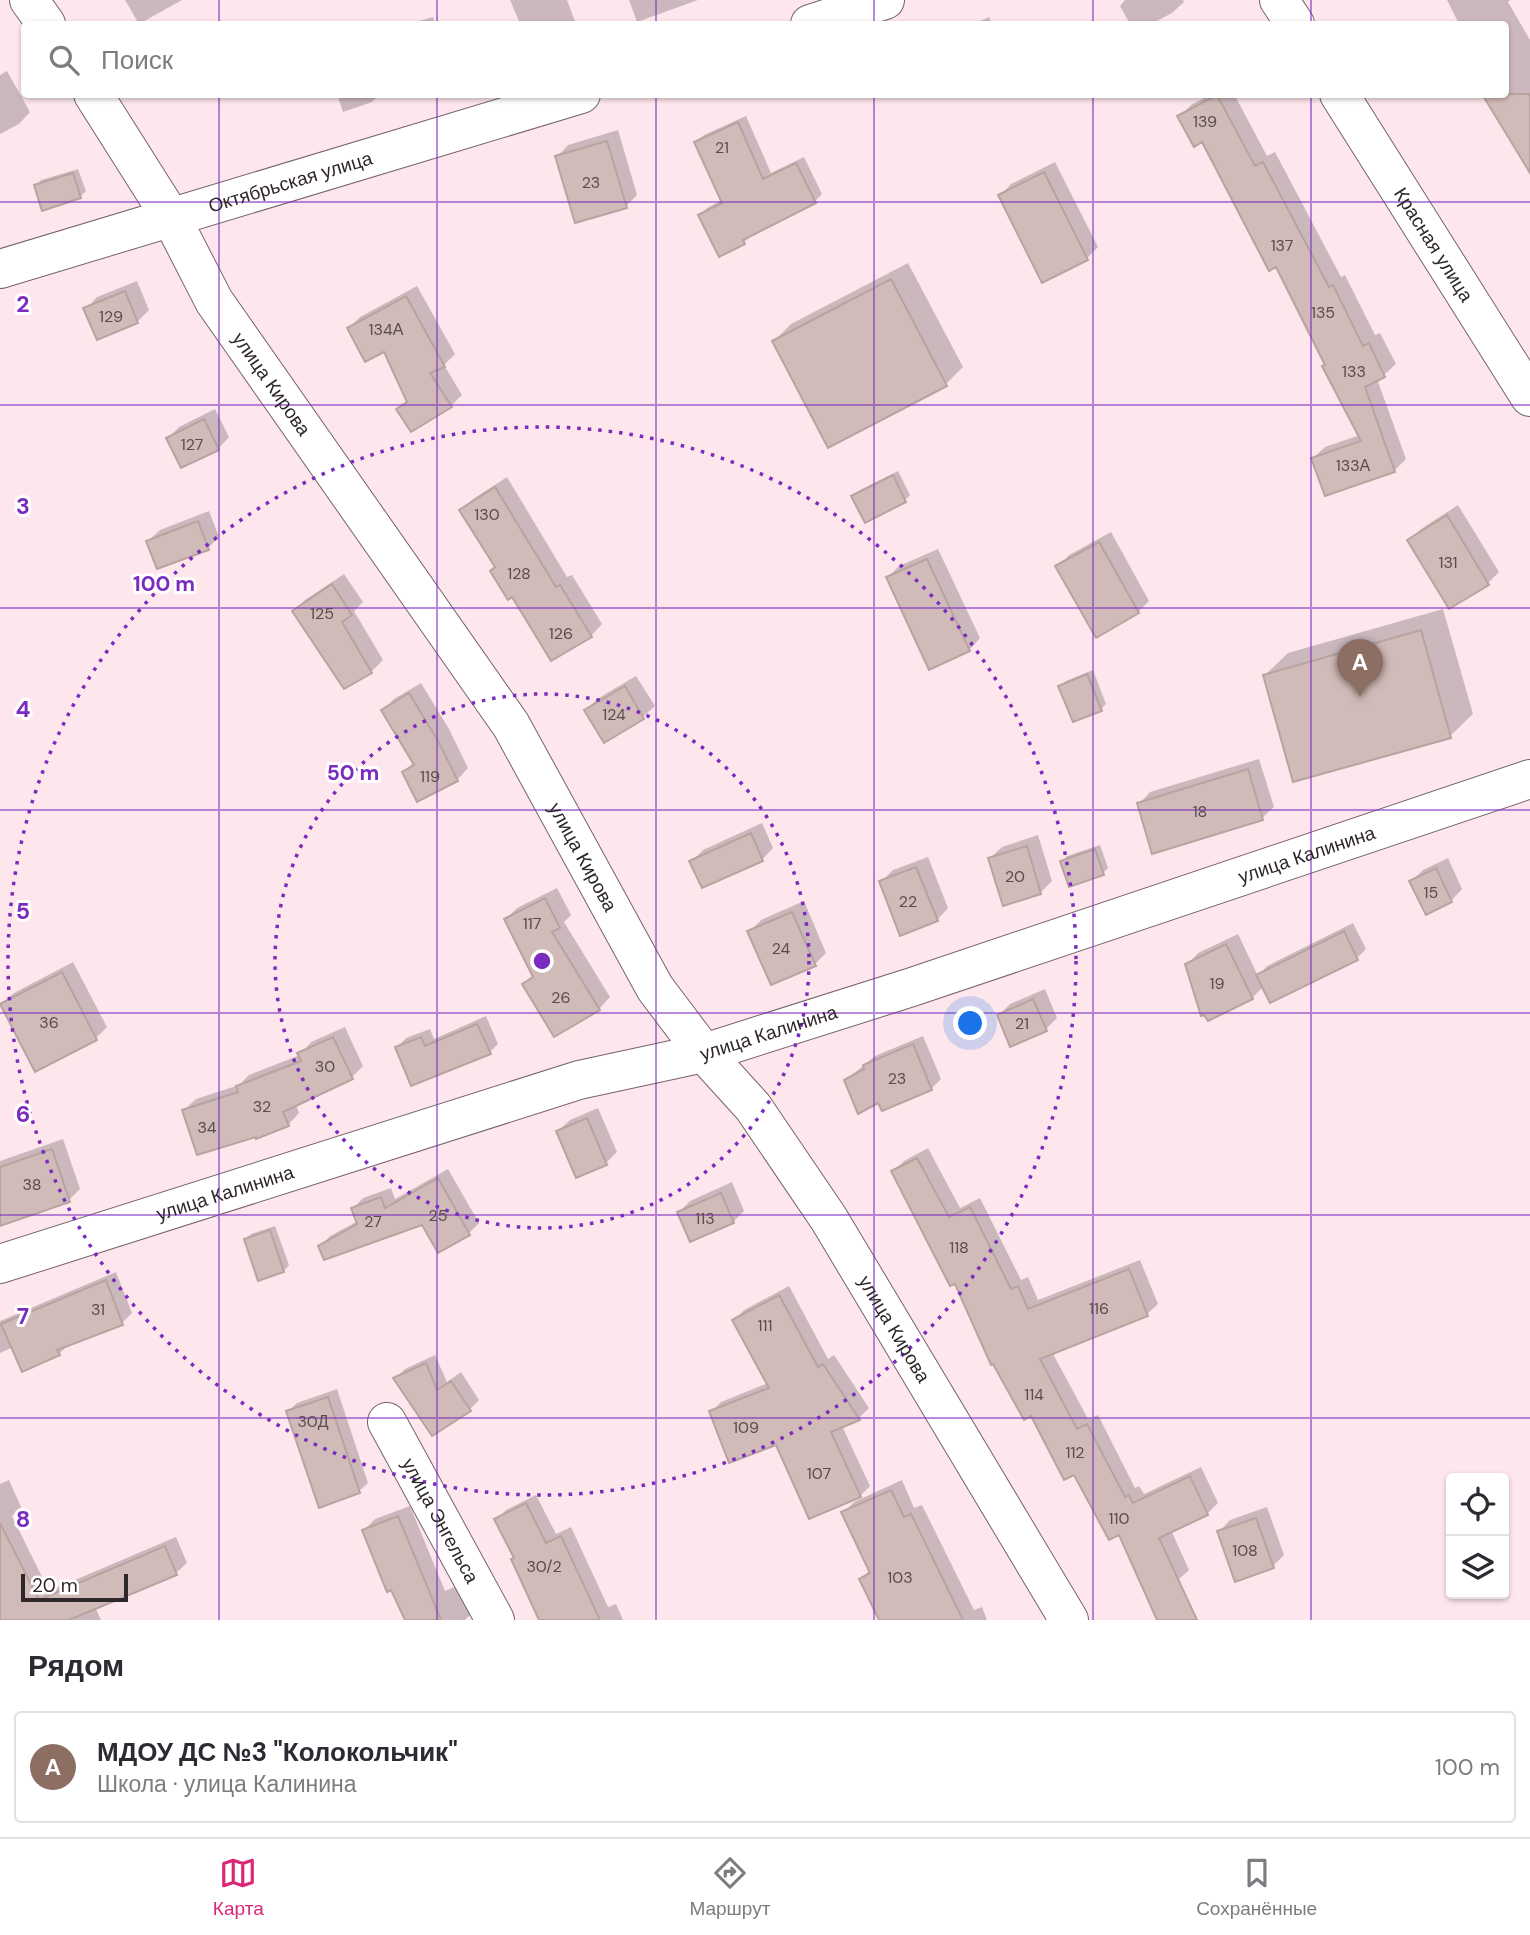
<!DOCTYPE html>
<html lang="ru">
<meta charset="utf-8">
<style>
:root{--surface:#fff;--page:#f7f7f7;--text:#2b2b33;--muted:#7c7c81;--line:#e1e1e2;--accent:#db2777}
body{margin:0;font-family:"DM Sans",sans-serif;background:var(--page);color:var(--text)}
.controls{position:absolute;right:21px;bottom:21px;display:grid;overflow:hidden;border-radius:7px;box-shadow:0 2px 5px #0004}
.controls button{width:63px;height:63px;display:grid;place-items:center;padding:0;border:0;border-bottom:2px solid var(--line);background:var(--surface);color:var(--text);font:35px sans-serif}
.scale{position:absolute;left:21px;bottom:18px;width:107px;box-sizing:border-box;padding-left:7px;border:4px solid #2f2729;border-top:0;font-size:19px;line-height:24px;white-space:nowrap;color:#2f2729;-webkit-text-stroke:5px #fff;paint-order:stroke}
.you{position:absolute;left:971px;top:1024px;width:24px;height:24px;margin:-18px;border:5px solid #fff;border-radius:50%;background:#1a73e8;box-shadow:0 0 0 10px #1a73e833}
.badge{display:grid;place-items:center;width:46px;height:46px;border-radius:50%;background:var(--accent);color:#fff;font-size:23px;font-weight:700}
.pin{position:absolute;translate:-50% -58px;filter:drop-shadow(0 2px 4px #0008)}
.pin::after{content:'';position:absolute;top:37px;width:24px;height:21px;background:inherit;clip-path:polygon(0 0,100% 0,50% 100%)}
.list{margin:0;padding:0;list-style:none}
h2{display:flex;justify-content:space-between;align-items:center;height:91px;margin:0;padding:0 28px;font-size:30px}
h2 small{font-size:23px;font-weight:400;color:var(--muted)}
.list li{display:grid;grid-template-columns:46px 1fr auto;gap:21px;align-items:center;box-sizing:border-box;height:112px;margin:0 14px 14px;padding:0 14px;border:2px solid var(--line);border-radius:7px}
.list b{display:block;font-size:26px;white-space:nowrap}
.list p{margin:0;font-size:23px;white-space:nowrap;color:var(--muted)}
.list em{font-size:23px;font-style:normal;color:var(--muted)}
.icon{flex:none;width:38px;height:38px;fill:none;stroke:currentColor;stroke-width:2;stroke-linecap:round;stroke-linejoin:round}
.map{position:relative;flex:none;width:1530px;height:1620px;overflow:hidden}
.search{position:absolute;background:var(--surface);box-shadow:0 2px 5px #0004;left:21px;right:21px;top:21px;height:77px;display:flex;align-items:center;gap:18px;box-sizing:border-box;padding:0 24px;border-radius:7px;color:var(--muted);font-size:26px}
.sheet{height:217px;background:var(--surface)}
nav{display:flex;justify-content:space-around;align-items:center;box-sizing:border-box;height:98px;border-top:2px solid var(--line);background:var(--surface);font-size:19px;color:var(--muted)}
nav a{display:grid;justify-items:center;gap:4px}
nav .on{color:var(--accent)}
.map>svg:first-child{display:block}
.shadow{fill:#0003}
.building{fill:#d1bbb8;stroke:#b8a3a0;stroke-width:2}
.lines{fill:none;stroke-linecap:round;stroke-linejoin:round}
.street-casing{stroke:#766368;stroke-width:40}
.primary-casing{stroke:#766368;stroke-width:40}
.street{stroke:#fff;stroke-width:38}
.primary{stroke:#fff;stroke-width:38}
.grid{fill:none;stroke:#7b2cbf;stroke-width:2;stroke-opacity:0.55}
.ring{fill:none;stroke:#7b2cbf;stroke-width:3.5;stroke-dasharray:3.5 7}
.labels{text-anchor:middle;stroke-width:6;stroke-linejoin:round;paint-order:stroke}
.number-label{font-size:16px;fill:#584c4d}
.street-label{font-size:19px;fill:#2f2729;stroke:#fff}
.grid-label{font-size:23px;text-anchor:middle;font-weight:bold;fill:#7b2cbf;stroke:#fff;stroke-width:6;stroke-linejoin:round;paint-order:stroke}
.centre{fill:#7b2cbf;stroke:#fff;stroke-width:3.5}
.ring-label{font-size:21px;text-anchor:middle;font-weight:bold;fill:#7b2cbf;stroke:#fff;stroke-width:6;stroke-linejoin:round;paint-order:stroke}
</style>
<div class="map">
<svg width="1530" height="1620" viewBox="0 0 1530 1620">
<rect width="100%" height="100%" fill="#fde7ed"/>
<path class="shadow" d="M125,0H182L139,24Z
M510,0H567L576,24H520Z
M629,0H698L637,22Z
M1125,0H1183L1184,2L1172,13L1151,24H1130L1120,6Z
M1447,0H1510L1508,2L1530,40V154L1506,94V24H1459Z
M433,17L435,24H408Z
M989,17L992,24H974Z
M7,71L30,112L19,124L0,134V75Z
M337,94H380L372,102L343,112Z
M1211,94H1234L1267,156L1275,152L1341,277L1345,275L1375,335L1380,333L1396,364L1384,375L1377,379L1406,459L1394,471L1313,458L1325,447L1360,435L1277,264L1202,140L1179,117L1191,105Z
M746,116L771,173L804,157L822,194L815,201L752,235L744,242L700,215L707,208L722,200L696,142L704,135Z
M618,130L637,195L626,206L557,157L568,145Z
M1055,162L1098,247L1087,258L1000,196L1011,184Z
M78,169L86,191L80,197L36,186L41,180Z
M908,263L963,367L946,384L828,445L774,341L791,324Z
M137,281L149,310L137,322L86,309L97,297Z
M417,286L455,354L444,365L462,395L451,406L398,409L408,400L385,349L349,328L360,317Z
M215,409L229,437L218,449L168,438L179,427Z
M898,471L910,495L905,500L866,520L853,496L858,491Z
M507,477L567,577L572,575L602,624L591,636L513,594L461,510L473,499Z
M1458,505L1499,572L1488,583L1409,540L1421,529Z
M209,511L219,537L208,548L148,541L160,530Z
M1111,532L1149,601L1138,612L1058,567L1069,555Z
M938,549L980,638L969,650L888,577L899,566Z
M344,574L363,602L354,611L383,660L371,672L344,687L294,611L305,600Z
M1443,609L1473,714L1450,736L1265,675L1288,653Z
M1093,670L1106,704L1101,709L1061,686L1066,681Z
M636,676L655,706L643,717L604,740L586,710L597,699Z
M421,683L449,729L468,768L457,780L404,772L414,762L383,710L394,699Z
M1259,759L1274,807L1262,818L1139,804L1150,792Z
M762,823L773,848L762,860L691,862L703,850Z
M1038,835L1052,881L1041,892L1004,903L990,858L1002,847Z
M1100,845L1108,868L1103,873L1062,862L1067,856Z
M928,857L948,908L937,920L881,882L893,870Z
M1448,858L1462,889L1451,901L1411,882L1423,870Z
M557,888L571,915L564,922L610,997L599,1009L524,984L534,974L506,919L517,908Z
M804,901L826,953L815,964L749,932L761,920Z
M1353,923L1366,949L1357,958L1264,986L1252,998L1187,965L1198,953L1238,934L1258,976L1267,966Z
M73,962L107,1027L96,1038L2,1004L14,993Z
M1045,989L1057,1018L1046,1029L999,1015L1010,1004Z
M486,1016L498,1044L490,1052L397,1047L406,1038L430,1029L434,1039Z
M345,1027L363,1066L352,1077L296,1104L299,1113L288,1125L184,1110L196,1099L239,1085L249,1075L300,1055L311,1042Z
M923,1036L941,1079L931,1089L879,1100L846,1080L875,1056Z
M598,1108L617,1152L606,1163L558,1131L570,1120Z
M63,1139L80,1189L69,1200L0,1224V1161Z
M928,1148L960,1208L980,1198L1021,1280L1028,1277L1038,1300L1140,1260L1158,1304L1147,1314L1052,1352L1088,1419L1098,1415L1135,1488L1139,1486L1144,1494L1201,1467L1218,1503L1207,1514L1171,1530L1189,1570L1178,1580L1120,1533L1032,1414L893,1172L904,1161Z
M448,1169L479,1223L469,1233L439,1251L423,1223L320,1247L330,1236L358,1221L353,1208L363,1198L391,1188L395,1199Z
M732,1182L744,1211L733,1222L679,1212L690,1201Z
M275,1226L289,1265L284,1271L259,1279L246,1239L251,1234Z
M116,1272L132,1313L122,1323L69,1344L59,1354L13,1347L0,1353V1321Z
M789,1286L828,1359L834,1355L869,1408L859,1418L842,1426L870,1486L860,1496L777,1443L711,1412L721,1402L768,1383L734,1320L744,1310Z
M435,1355L447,1382L461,1372L479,1400L470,1409L396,1378L405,1369Z
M337,1389L368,1483L359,1491L288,1411L297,1403Z
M9,1480L21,1507L12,1516L49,1591L176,1537L187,1563L176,1573L95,1607L101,1620H18L2,1585L0,1586V1484Z
M902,1480L914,1508L922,1505L974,1610L982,1607L987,1620H924L911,1589L861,1579L870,1570L843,1513L854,1502Z
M536,1495L556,1534L571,1527L608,1607L616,1604L623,1620H558L544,1587L515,1557L496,1520L506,1510Z
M410,1506L445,1591L457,1586L471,1614L465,1620H407L392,1588L364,1530L375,1519Z
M1267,1507L1284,1555L1273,1566L1219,1532L1230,1520Z"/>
<path class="building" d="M1482,94H1530V173Z
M1217,95L1255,166L1263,162L1329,287L1333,285L1363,346L1369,343L1385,377L1365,387L1395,472L1325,496L1311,458L1361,441L1322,366L1325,365L1276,267L1269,271L1202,142L1194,147L1177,116Z
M738,122L763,179L796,163L816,203L743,240L745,244L719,257L698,215L722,203L694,142Z
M607,141L627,208L575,223L555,156Z
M1044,172L1088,260L1042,283L998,195Z
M73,173L81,198L42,211L34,185Z
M891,279L947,386L828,448L772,341Z
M125,291L138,323L97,340L83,308Z
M406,296L445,367L430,373L452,407L411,432L396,409L407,402L384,352L365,362L347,328Z
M204,419L219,450L181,468L166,438Z
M893,475L906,502L865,523L851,496Z
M495,487L556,587L560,585L592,637L551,661L512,597L508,600L490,571L495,567L459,510Z
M1447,515L1489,585L1449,609L1407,540Z
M198,521L209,550L157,569L146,541Z
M1099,542L1139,613L1096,638L1055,566Z
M927,559L970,651L929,670L886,577Z
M332,584L352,615L342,622L372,673L344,689L292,611Z
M1421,630L1451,738L1293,782L1263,675Z
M1087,674L1102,711L1073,722L1058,686Z
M625,686L644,719L604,743L584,710Z
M409,693L438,741L458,781L417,802L402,772L414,765L381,710Z
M1248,769L1263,820L1152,854L1137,803Z
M751,833L763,861L702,888L689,861Z
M1027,846L1041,894L1003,906L988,858Z
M1095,849L1104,875L1069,887L1060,861Z
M916,867L938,921L900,936L879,881Z
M1436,868L1452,902L1426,915L1409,881Z
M545,898L560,928L552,932L600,1010L554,1037L522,984L533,977L504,919Z
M792,912L816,966L771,985L747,931Z
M1344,931L1358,960L1270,1003L1256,975Z
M1226,944L1253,999L1208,1021L1204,1015L1201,1016L1185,964Z
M62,972L97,1040L35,1072L0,1004Z
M1033,999L1047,1031L1010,1047L997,1015Z
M477,1024L491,1054L411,1086L395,1047L421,1037L425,1046Z
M333,1037L353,1079L283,1112L289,1126L256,1139V1137L197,1155L182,1110L238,1092L236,1086L301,1061L297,1053Z
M913,1044L932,1090L882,1111L878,1103L858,1114L844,1080L864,1069L863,1065Z
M587,1118L607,1165L576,1178L556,1131Z
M52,1149L70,1202L0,1226V1167Z
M917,1158L949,1217L970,1207L1011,1289L1018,1286L1028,1309L1129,1269L1148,1316L1040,1359L1077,1429L1087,1424L1125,1497L1129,1495L1133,1503L1190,1476L1208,1515L1159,1538L1197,1620H1157L1119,1535L1109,1540L1074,1475L1064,1480L1031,1416L1024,1420L993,1364L991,1365L955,1284L950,1286L891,1171Z
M438,1178L470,1235L438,1253L422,1225L324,1260L318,1246L357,1224L351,1208L381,1197L385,1208Z
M721,1193L734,1223L690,1242L677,1212Z
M270,1230L284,1272L258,1281L244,1239Z
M106,1280L123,1325L57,1350L60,1355L22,1372L1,1324Z
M779,1295L818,1367L823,1364L860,1420L831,1432L861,1497L809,1519L776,1445L729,1463L709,1411L769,1388L732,1320Z
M426,1363L437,1390L451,1381L471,1411L432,1436L393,1378Z
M328,1397L360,1493L319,1508L286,1411Z
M891,1490L904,1517L911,1514L963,1620H879L859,1579L870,1573L841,1512Z
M526,1503L546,1543L561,1536L600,1620H539L511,1559L514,1558L494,1519Z
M398,1516L441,1620H405L391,1590L387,1592L362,1530Z
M1256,1518L1274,1568L1235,1582L1217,1531Z
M0,1523L39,1600L165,1546L177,1575L69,1620H0Z"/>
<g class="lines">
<defs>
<g id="street">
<path d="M29,0L46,24"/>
<path d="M810,24L885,0"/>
<path id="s1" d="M93,94L172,219L214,301L511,725L655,988L704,1053L753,1107L829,1219L1069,1620"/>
<path id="s2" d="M0,269L581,94"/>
<path id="s3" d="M0,1264L579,1080L704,1053L912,987L1530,779"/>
<path id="s4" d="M387,1422L495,1620"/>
</g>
<g id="primary">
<path d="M1279,0L1295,24"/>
<path id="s5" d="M1339,94L1530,397"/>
</g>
</defs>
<use href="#street" class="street-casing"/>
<use href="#primary" class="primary-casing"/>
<use href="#street" class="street"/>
<use href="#primary" class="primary"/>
</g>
<path class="grid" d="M219,0V24M437,0V24M656,0V24M874,0V24M1093,0V24M1311,0V24M219,94V1620M437,94V1620M656,94V1620M874,94V1620M1093,94V1620M1311,94V1620M0,202H1530M0,405H1530M0,608H1530M0,810H1530M0,1013H1530M0,1215H1530M0,1418H1530"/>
<g class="ring">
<circle cx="542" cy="961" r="267"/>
<circle cx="542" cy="961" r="534"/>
</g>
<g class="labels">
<g class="number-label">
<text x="1205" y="127">139</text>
<text x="722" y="153">21</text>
<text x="591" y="188">23</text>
<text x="1282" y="251">137</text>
<text x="1323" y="318">135</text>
<text x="111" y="322">129</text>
<text x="386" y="335">134А</text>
<text x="1354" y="377">133</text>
<text x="192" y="450">127</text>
<text x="1353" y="471">133А</text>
<text x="487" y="520">130</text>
<text x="1448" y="568">131</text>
<text x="519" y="579">128</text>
<text x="322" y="619">125</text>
<text x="561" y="639">126</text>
<text x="614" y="720">124</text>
<text x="430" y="782">119</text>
<text x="1200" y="817">18</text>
<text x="1015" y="882">20</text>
<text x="1431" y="898">15</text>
<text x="908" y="907">22</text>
<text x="532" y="929">117</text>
<text x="781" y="954">24</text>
<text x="1217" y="989">19</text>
<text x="561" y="1003">26</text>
<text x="49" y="1028">36</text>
<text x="1022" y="1029">21</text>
<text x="325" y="1072">30</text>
<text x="897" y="1084">23</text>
<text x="262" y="1112">32</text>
<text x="207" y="1133">34</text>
<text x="32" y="1190">38</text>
<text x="438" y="1221">25</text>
<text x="705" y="1224">113</text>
<text x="373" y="1227">27</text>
<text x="959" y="1253">118</text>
<text x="1099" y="1314">116</text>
<text x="98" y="1315">31</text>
<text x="765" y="1331">111</text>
<text x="1034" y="1400">114</text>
<text x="313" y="1427">30Д</text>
<text x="746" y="1433">109</text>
<text x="1075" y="1458">112</text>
<text x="819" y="1479">107</text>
<text x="1119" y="1524">110</text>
<text x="1245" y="1556">108</text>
<text x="544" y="1572">30/2</text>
<text x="900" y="1583">103</text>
</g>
<g class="street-label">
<text dy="7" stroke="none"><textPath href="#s2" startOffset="303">Октябрьская улица</textPath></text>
<text dy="7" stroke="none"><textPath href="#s5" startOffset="178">Красная улица</textPath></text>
<text dy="7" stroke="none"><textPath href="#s1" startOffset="341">улица Кирова</textPath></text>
<text dy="7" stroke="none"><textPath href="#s3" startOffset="1370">улица Калинина</textPath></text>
<text dy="7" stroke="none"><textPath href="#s1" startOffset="908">улица Кирова</textPath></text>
<text dy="7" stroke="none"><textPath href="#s3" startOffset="803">улица Калинина</textPath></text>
<text dy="7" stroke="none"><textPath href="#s3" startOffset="236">улица Калинина</textPath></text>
<text dy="7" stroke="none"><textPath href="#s1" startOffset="1475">улица Кирова</textPath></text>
<text dy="7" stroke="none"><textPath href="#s4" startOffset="112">улица Энгельса</textPath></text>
</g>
</g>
<g class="grid-label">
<text x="23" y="312">2</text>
<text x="23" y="514">3</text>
<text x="23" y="717">4</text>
<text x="23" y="919">5</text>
<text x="23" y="1122">6</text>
<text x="23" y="1324">7</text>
<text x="23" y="1527">8</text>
</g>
<circle cx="542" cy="961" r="10" class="centre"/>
<g class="ring-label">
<text x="164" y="591">100 m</text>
<text x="353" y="780">50 m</text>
</g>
</svg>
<div class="controls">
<button><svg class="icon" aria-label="locate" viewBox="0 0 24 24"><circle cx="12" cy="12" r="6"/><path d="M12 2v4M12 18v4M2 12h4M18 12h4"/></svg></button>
<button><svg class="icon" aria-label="layers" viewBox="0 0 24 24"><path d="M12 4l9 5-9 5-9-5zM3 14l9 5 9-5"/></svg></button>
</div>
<div class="scale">20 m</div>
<div class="you"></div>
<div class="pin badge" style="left:1360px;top:697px;background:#8d6e63">A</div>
<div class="search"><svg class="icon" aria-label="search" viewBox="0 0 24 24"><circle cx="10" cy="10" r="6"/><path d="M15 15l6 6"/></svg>Поиск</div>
</div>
<section class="sheet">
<h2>Рядом<small></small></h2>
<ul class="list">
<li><span class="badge" style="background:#8d6e63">A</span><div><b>МДОУ ДС №3 &quot;Колокольчик&quot;</b><p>Школа · улица Калинина</p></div><em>100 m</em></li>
</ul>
</section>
<nav>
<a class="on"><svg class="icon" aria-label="map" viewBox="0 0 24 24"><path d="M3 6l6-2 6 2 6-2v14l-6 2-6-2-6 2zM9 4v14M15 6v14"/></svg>Карта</a>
<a><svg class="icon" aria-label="directions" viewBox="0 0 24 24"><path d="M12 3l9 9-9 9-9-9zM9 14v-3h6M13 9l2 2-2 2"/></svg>Маршрут</a>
<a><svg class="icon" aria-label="saved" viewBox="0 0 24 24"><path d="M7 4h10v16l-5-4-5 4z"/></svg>Сохранённые</a>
</nav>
